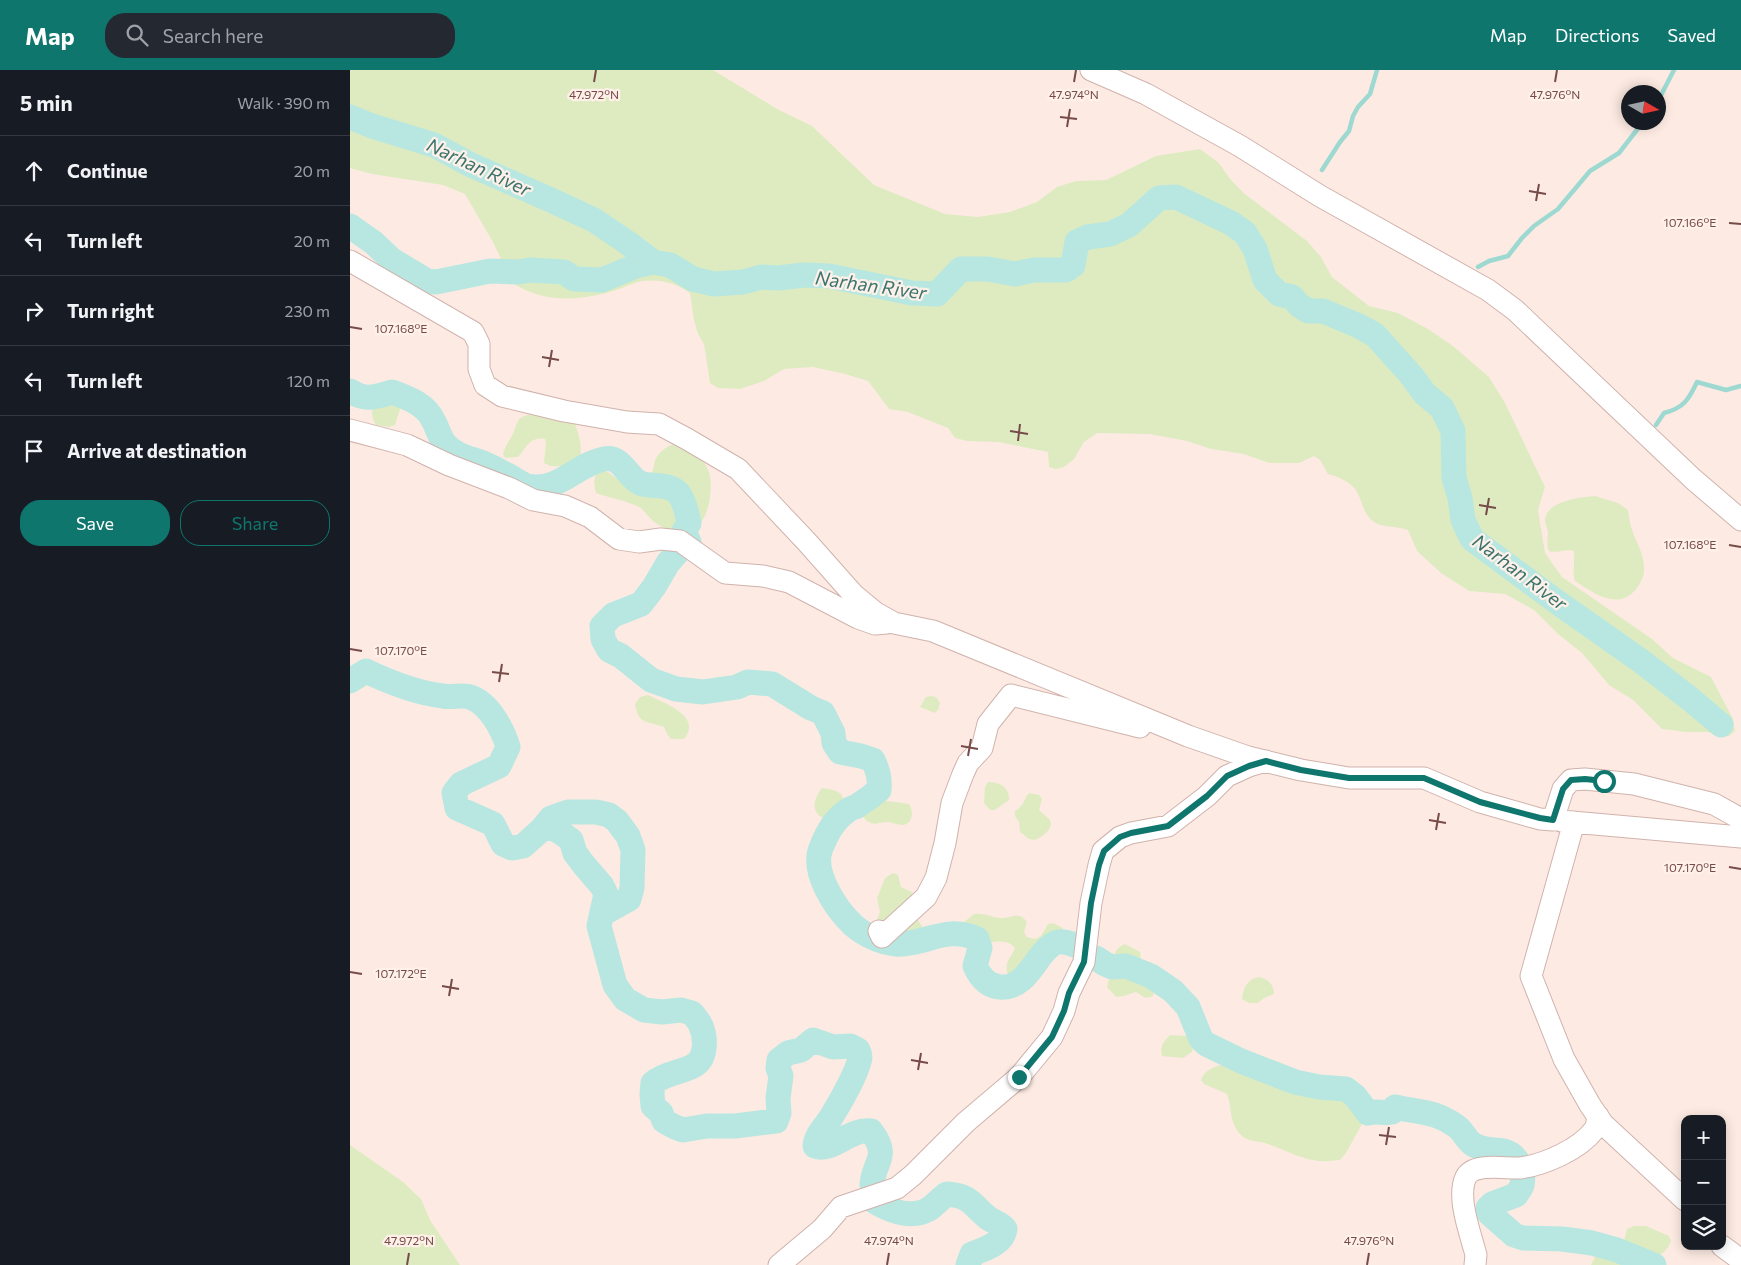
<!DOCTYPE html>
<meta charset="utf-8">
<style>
:root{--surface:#171b24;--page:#242831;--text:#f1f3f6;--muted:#9ea1a6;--line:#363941;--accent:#0f766e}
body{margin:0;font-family:Commissioner,sans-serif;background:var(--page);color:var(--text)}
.controls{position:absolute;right:15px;bottom:15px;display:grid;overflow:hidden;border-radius:10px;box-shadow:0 2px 12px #0003}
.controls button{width:45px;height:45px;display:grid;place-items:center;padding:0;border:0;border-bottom:1px solid var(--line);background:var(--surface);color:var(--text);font:25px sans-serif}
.compass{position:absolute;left:1271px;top:15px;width:45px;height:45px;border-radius:50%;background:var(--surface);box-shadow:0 2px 12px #0003;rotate:99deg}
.stop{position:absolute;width:15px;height:15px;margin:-11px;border:4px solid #0f766e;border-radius:50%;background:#fff}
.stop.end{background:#0f766e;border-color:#fff;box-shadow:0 1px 5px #0008}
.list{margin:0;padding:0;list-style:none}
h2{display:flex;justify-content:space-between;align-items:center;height:65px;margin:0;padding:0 20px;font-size:21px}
h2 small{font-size:16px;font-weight:400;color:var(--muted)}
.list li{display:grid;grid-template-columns:32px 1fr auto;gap:15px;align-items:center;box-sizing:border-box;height:70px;padding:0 20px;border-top:1px solid var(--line)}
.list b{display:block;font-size:19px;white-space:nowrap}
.list em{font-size:16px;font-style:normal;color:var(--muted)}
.actions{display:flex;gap:10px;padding:15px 20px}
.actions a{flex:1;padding:11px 0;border:1px solid var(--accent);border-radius:20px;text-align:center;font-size:18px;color:var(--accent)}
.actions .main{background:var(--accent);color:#fff}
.icon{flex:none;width:28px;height:28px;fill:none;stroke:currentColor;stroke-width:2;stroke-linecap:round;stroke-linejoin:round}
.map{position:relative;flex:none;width:1391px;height:1195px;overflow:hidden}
header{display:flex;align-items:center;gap:30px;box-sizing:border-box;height:70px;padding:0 25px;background:var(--accent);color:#fff}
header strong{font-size:24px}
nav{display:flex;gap:28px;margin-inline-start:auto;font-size:18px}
.search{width:350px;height:45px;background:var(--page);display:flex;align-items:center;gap:12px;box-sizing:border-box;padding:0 18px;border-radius:20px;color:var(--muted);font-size:19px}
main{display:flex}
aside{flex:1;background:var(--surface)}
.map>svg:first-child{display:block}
.green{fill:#deebc1}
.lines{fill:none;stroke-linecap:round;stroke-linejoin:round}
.stream{stroke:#9dd9d1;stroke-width:4.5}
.river{stroke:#b7e7e0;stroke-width:25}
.minor-casing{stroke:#d0b2ac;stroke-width:23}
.minor{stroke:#fff;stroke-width:21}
.route{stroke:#0f766e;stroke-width:6}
.ticks{fill:none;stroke:#764b48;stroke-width:2}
.labels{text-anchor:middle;stroke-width:4.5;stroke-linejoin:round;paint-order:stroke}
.water-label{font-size:19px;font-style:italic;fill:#39746d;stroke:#fff1ea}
.ticks-label{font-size:12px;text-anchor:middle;fill:#764b48;stroke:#fff1ea;stroke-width:4.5;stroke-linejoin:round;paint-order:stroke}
</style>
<header>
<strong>Map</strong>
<div class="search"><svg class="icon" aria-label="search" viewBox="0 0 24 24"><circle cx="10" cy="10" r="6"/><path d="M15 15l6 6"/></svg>Search here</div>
<nav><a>Map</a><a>Directions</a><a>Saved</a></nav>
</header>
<main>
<aside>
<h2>5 min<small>Walk · 390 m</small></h2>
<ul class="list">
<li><svg class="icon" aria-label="ahead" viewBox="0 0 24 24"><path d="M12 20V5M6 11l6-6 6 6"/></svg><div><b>Continue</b></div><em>20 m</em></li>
<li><svg class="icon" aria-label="left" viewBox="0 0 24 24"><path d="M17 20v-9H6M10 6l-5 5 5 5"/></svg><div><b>Turn left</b></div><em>20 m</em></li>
<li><svg class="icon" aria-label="right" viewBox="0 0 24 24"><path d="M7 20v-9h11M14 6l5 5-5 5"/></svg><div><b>Turn right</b></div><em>230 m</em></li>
<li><svg class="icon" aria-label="left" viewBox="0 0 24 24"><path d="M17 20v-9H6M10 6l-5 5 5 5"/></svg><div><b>Turn left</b></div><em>120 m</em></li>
<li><svg class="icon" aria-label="arrive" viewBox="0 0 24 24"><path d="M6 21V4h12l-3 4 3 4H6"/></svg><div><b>Arrive at destination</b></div></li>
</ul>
<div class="actions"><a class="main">Save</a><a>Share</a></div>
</aside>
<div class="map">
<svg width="1391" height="1195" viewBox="0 0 1391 1195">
<rect width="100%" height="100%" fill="#fdebe3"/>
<path class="green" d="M0,0H363L429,40L462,56L524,115L595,144L628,147L660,142L687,132L707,117L726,111L756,110L806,86L850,79L868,92L881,110L895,124L957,171L971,187L982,207L1019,236L1048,243L1078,259L1103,276L1139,307L1155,333L1195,417L1188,440L1195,483L1212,507L1302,569L1323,588L1361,607L1383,649L1385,661L1379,666L1357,662H1337L1312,659L1283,630L1259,615L1232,583L1208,564L1184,540L1155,524L1119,521L1091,503L1067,481L1058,460C1048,456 1033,458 1024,452C1013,444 1013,433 1007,422C1003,413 987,406 978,404L970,390L964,386L949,393H919L894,384L861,379L837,371L799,364L747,363L734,372L724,389L714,397L706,399L699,397L698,382L648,372L617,371L605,368L598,358L558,342L539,339L518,311L495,304L463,297L434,299L414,311L390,319L368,318L360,313L354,274L348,264L344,250L340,223C326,213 306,208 288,212C280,214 271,219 263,221C225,232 192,233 159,211L152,191L144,174L115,124L93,115L22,104L0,98Z
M36,329L48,331L51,336L45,355L39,357L26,355C20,346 21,339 27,331Z
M182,344L225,354C230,368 233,378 229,392L222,397L201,396L194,393L196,373L195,369C180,366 177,377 168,387L155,388L153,384C155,377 158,372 162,366C168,353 165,347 182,344Z
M330,372C342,381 354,388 359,402C363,415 360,440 352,451C347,459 337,462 328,461C319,460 310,457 303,451C297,446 294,439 287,436C274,430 259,428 246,423L244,413L246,403L254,400C262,404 269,411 278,415C289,419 297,413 302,402C304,398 304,394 305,390C310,380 320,374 330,372Z
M1245,426L1268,433L1278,440C1279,447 1280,454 1282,460C1286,472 1294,484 1294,497C1295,505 1291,512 1287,518C1269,542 1243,523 1225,511C1222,502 1225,491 1224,481C1215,478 1207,484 1199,481C1196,475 1198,468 1198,462C1197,458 1195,454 1195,450C1196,431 1231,427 1245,426Z
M298,625C314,633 353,646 334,669H321L317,664L314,657C298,651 288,655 285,634L290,627Z
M581,626L586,627L590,633L588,640L585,643L570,637L576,627Z
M638,712C650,712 660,718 659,730L645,740H640L634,733L635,717Z
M472,718C502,721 497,735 476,749C460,744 463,729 472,718Z
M517,720L537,731L559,734C564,741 563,755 552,755C547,755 542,752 536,752C531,752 526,755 521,753C508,749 511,732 514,722Z
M679,723L689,725L692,729L689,740C692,743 696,746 699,749C706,758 692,767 685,770L679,769L670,762L669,751C666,748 664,746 665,741C674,736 673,730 679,723Z
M543,803L548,805L551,817L562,822L563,828L560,839L572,856C569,874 545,870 532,867L526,853L530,842L527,828L535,808Z
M624,844C636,843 640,847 650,848C660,849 669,840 677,852L674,862L677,867L685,869L691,866L698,854L703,853L713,858C708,883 695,911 666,910L658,905C654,891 660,890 665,878C651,861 621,885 607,868L609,856Z
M775,874L790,882L791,889L786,905C797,911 807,912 803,926C795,930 792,926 786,922L774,926L766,927L757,917C758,911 760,906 762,901C764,890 762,879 775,874Z
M909,907C918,909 924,914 924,924L914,928L908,933H899L892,929C893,918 897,909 909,907Z
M820,965L838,966C844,971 844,975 842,982L833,988L812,986C810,976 813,972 820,965Z
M871,995C893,994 917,995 936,1008C947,1016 953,1023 965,1028C975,1024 976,1016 986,1013L1016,1033L1018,1043L996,1083L990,1090C981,1091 972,1092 963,1090C945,1087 928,1076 911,1072C903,1071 895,1070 890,1064C879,1052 882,1037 877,1024L854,1014L851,1010C855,1000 861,998 871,995Z
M0,1075L53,1112L71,1129L80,1150L110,1195H0Z
M1284,1156H1296L1319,1166L1321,1171C1312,1195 1289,1187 1273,1175L1277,1159Z
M1255,1183L1270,1189L1271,1195H1241L1246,1185Z"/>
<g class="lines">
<path class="stream" d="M1308,31L1324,0
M972,100L990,72L999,61L1003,46L1008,37L1020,24L1027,0
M1128,197L1139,191L1158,186L1172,168L1184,156L1208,139L1240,101L1269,83L1293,52
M1306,355L1314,343C1334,338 1339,329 1347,312L1376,320L1391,316"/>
<path class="river" d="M0,47L22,56L84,75L119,94L203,131L244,150L278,173L303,192
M0,156L24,173L42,190L77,211L86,212L140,201L169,202L180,200L214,202L224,209L252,210L286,196L303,192L320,195L343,209L364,214L393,212L411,207L428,208L454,205L479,206L562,223L587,224L611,199H638L665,204L684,200H716L723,195L727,172L738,167L760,164L779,155L809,128L826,127L881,153L895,163L905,179L915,210L929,224L942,227L949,235L958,241H973L1009,256L1025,265L1061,305L1075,324L1092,338L1103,361L1104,408L1110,428L1113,450L1122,469L1207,532L1291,591L1339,628L1371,655
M0,321C16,331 25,327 42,322C59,328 77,335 84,352C88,359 90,369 96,375C106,386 120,388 133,393C142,396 149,401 157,405C163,408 171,414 177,416C208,423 227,394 254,389C272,385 277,407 290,413C303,418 318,412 329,424C335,432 337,444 339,453L334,461L339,472L337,468
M331,478L318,493L304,517L291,534L263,545L252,556L253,569L259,580L271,586L301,610L326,619L353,622L387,617L398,612L422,614L461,638L473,643L483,663L484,673L490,682L511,686L523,690C528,701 530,708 529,720C522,726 515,731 507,736C504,738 500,738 497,741C485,749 476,765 471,778C461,802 486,839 503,855C514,865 531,872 545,874C574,876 596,854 627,869L630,878L625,896C630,907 637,916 650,917C671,919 681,898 693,883C697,879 700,875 705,873C714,869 726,876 735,879
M0,611L16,601C39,612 67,623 93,626C101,628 112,624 120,627C139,633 153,660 158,677L149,696L111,714L104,723L107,738L143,754L153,774L162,778L173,776L191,760L201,757L210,762L221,770L225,783L234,795L252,816L256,824L249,856L265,915L275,929L294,940L312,942L331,940L342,943C345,947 349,951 351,956C356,968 357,989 343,996C330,1003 315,1003 303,1013L302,1024L303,1036L311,1043L314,1051L325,1057L333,1060L357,1056H385L426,1051L429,1043L428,1028L431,1006L428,998L429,990L438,983L451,980L463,970L483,977L500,976L508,980C509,982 510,985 510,987C508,1002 488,1036 480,1049C474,1058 466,1065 465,1076C482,1083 499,1058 521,1061C541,1087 523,1092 522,1115
M191,760L201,748L218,742H246L259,745L267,751L278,766L283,780L282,818L279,829L252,844
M746,888L755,894L762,897L776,896L801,906L823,921L838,937L851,969L856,974L891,991L945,1012L969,1017L996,1019L1005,1026L1018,1043C1028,1040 1032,1044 1042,1042L1045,1037C1070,1043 1083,1040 1106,1056C1114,1061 1116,1071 1124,1075C1134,1081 1144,1079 1154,1081C1168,1085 1175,1101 1172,1115C1171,1118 1168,1122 1166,1125L1142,1134L1138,1138L1139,1143L1164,1165L1173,1168L1212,1169L1242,1173L1267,1180L1304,1195
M522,1130C538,1140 560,1150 579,1139C585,1135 591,1128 597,1124C621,1126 621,1134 638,1148C643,1152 650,1153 655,1159C653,1174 634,1179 622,1184L618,1195"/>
<defs>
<path id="minor" d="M741,0L796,24L890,76L970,126L1138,220L1165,240L1343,409L1391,450
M0,191L123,262L129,274V299L135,315L152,326L214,341L277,352L309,354L337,369L388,399L456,471L503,524L526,543L544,553L583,561L838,666L898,687L951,700L999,708H1074L1130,732L1190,749L1203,750L1213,719L1221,710L1235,709L1284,714L1364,734L1391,749
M0,360L57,375L99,395L159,418L183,430L215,436L240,447L269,469L289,472L311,469L330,471L375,503L413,506L439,512L508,548L525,554L537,553
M1211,751L1391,767
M1224,752L1181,906L1214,989L1240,1035L1253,1054L1335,1130
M529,861L532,867L576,827L586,808L595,773L602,733L613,704L618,693L632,678L638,654L661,625L790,657
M1372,1176L1391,1190
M429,1195L472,1159L491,1137L547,1118L563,1105L616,1052L669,1007L702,967L714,941L719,923L734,892L741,833L749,795L753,781L770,767L781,763L818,756L857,726L877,706L899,696L916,691
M1125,1195L1126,1185C1121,1165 1106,1127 1116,1107C1124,1092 1156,1099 1170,1098C1194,1095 1230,1079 1244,1060C1247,1057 1247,1050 1248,1046"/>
</defs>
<use href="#minor" class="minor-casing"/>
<use href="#minor" class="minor"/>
</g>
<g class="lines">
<path class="route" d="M669,1007L702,967L714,941L719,923L734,892L741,833L749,795L754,781L770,767L781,763L818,756L857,726L877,706L899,696L916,691L951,700L999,708H1074L1130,732L1190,748L1203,750L1213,719L1221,710L1235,709L1254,711"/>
</g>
<path class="ticks" d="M244,12L246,0M724,12L726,0M1205,12L1207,0M710,47L727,49M717,57L720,39M1179,121L1196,124M1186,131L1189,114M1379,153L1391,154M0,257L12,259M192,287L209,290M199,297L202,280M660,361L678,364M668,371L670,354M1129,435L1146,438M1136,445L1139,428M1379,475L1391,477M0,579L12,581M142,602L159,604M149,612L152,594M611,676L628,679M618,686L621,669M1079,750L1096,753M1086,760L1089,743M1379,797L1391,799M0,902L12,904M92,916L109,919M99,926L102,909M561,990L578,993M568,1000L571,983M1029,1065L1046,1067M1036,1075L1039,1057M57,1195L59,1183M537,1195L539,1183M1017,1195L1019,1183"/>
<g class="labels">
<g class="water-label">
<text transform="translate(129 97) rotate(25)" y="7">Narhan River</text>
<text transform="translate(521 215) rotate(8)" y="7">Narhan River</text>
<text transform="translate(1170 502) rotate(37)" y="7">Narhan River</text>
</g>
</g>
<g class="ticks-label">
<text x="1205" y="29">47.976°N</text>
<text x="244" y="29">47.972°N</text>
<text x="724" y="29">47.974°N</text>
<text x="1340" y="157">107.166°E</text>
<text x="51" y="263">107.168°E</text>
<text x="1340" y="479">107.168°E</text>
<text x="51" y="585">107.170°E</text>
<text x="1340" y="802">107.170°E</text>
<text x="51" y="908">107.172°E</text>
<text x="59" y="1175">47.972°N</text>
<text x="539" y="1175">47.974°N</text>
<text x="1019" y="1175">47.976°N</text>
</g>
</svg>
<div class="controls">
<button>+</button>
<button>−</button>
<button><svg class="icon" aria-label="layers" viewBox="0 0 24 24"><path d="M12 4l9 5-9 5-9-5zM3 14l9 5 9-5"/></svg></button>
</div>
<svg class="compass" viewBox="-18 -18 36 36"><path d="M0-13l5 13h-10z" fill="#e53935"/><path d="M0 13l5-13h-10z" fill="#9ea1a6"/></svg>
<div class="stop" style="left:1254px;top:711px"></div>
<div class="stop end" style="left:669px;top:1007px"></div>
</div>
</main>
